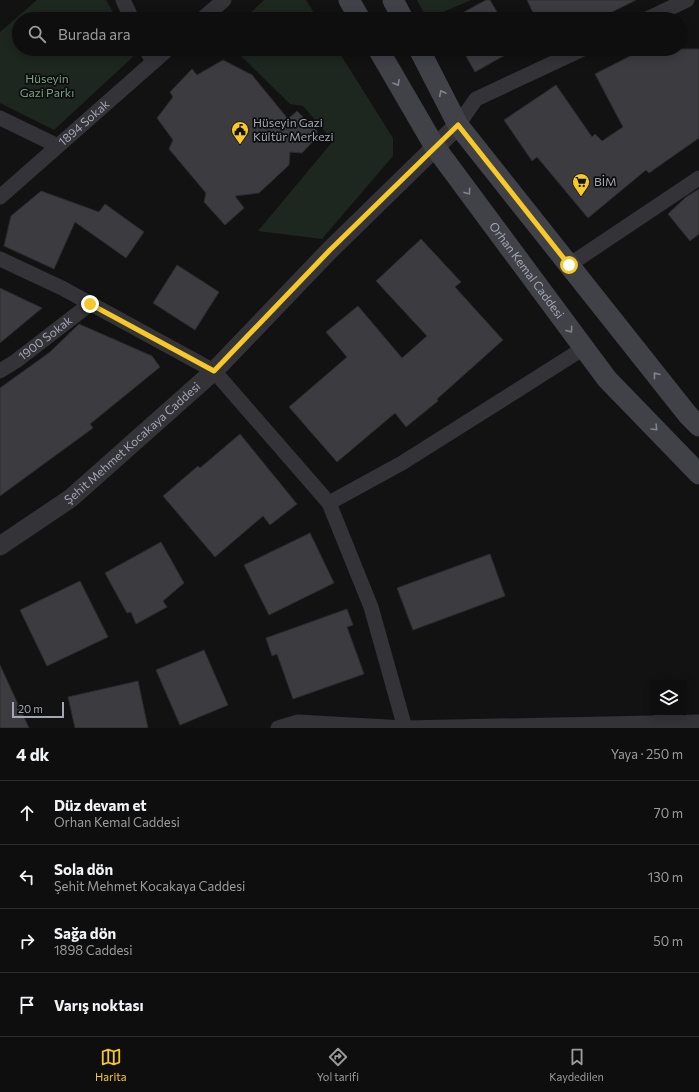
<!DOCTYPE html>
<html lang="tr">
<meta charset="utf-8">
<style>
:root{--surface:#0e0e0e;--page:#171717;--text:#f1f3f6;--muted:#9b9c9e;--line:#2e2e2e;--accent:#f6c828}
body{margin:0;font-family:Commissioner,sans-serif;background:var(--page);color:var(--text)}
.controls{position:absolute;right:12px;bottom:12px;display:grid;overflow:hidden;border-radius:4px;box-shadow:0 2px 10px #0003}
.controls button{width:36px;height:36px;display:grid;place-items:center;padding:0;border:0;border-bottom:1px solid var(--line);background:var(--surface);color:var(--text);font:20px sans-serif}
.scale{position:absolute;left:12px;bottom:10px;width:52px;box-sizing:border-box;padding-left:4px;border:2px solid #a3a6b4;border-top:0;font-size:11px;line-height:14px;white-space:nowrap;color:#a3a6b4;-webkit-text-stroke:3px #0d0d0e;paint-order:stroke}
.stop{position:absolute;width:12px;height:12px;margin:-9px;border:3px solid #f6c828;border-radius:50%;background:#fff}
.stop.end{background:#f6c828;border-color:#fff;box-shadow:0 1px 4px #0008}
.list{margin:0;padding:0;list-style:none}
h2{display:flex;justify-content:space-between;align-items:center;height:52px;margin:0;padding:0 16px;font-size:17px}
h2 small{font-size:13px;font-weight:400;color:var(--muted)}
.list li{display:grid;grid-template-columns:26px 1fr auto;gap:12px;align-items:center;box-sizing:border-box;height:64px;padding:0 16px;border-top:1px solid var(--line)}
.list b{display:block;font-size:15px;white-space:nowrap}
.list p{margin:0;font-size:13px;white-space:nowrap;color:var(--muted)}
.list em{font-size:13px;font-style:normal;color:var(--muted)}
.icon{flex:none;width:22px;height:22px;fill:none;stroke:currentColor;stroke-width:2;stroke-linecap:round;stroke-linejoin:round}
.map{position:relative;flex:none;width:699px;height:728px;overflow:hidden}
.search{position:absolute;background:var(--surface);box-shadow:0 2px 10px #0003;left:12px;right:12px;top:12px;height:44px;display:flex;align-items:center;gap:10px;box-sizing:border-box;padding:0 14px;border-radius:22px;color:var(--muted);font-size:15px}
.sheet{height:308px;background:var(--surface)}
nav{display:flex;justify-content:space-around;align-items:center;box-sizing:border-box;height:56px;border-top:1px solid var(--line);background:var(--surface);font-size:11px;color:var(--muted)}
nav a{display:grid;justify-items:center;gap:2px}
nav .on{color:var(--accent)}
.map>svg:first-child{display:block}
.green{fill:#1e2620}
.building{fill:#3c3c40;stroke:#2c2c2f}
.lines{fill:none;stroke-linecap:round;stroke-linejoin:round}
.minor{stroke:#333338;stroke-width:15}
.tertiary{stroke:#333338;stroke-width:19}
.secondary{stroke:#414248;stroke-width:21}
.oneway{stroke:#81838e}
.route{stroke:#f6c828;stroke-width:5}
.labels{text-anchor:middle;stroke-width:3.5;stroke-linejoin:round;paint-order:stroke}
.park-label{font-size:12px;fill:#79a080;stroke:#0d0d0e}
.street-label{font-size:12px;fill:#a3a6b4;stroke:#0d0d0e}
.poi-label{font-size:12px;fill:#a3a6b4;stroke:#0d0d0e;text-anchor:start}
</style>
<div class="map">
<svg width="699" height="728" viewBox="0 0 699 728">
<rect width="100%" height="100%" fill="#121213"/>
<path class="green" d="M37,0H106L117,19H19V49H133L136,54L54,130L0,103V32Z
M264,0H306L318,19H244Z
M417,0H471L427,19Z
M228,49H337L393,138V156L322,239L258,231L333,141L303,106L290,104L239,54Z"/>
<path class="building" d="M486,0H490L501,19H451Z
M527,0H636L598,19H536Z
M462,49H516L475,72Z
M644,49H699V138L649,173L646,170L588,218L537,157L532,161L504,120L556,85L592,137L595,134L602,141L623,127L595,74Z
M223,60L252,75L288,119L297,111L317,131V137L302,153L290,152L289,165L259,193L235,196L244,208L225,225L204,202L206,193L169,149L173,140L157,118L173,97L170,92L192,69L197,75Z
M699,189V234L690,241L668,214L686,197Z
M41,191L99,212L105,204L144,232L126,258L75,222L54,269L4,246L11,216Z
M421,239L461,282L455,287L503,340L437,399L438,401L406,427L395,413L337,462L289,407L347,357L326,332L358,306L402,358L427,336L376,281Z
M177,265L219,292L195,330L153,303Z
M0,288L42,308L0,343Z
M79,324L152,356L160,367L90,424L93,428L0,496V388L50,352Z
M240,434L297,504L270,525L263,516L215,557L163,496L198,466L200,468Z
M310,533L334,583L269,615L244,565Z
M161,542L184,583L163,601L167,607L136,624L131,612L127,613L105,573Z
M490,554L505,596L413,630L397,588Z
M80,581L108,637L47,666L20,610Z
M347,609L353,625L347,627L364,674L293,699L277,654L272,656L266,638Z
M204,650L228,705L180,725L156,670Z
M0,665L29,728H0Z
M138,681L148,728H75L68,697Z"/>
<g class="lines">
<g class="minor">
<path d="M123,0L132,19"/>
<path d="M202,19L224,0"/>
<path d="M647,19L687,0"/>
<path d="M146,49L153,62"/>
<path d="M0,118L58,146"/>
<path d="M458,125L476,99L583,49"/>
<path id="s1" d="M0,197L168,49"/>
<path d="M0,259L62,288L214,371L329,503L371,607L405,728"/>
<path d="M569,265L699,178"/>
<path id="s2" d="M0,371L16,361L90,304"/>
<path d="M329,503L402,463L584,348"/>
<path d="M278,728L298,722L405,728L699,722"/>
</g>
<path class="tertiary" id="s3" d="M0,546L71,498L214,371L330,250L458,125"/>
<g class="secondary">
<path d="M349,0L360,19"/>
<path d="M393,0L403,19"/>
<path id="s4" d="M378,49L435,147L584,348L607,379L699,474"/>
<path d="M419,49L458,125L688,415L699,426"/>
</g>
</g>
<defs><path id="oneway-chevron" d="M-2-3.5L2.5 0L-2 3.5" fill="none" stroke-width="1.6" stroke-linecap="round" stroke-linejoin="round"/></defs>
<g class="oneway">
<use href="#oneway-chevron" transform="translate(397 83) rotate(60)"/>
<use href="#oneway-chevron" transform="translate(442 93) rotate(-117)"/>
<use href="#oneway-chevron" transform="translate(468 192) rotate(54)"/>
<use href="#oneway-chevron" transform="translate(570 330) rotate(54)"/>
<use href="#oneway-chevron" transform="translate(656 375) rotate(-128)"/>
<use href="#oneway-chevron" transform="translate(655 428) rotate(46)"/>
</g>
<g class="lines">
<path class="route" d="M90,304L214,371L330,250L458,125L569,265"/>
</g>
<defs>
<symbol id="civic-pin" viewBox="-11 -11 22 30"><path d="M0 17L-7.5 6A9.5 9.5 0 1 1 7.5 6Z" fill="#f6c828" stroke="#0d0d0e"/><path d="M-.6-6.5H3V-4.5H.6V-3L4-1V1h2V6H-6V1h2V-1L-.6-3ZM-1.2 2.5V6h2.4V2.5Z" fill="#111"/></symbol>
<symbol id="supermarket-pin" viewBox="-11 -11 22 30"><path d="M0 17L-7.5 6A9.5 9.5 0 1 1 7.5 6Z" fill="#f6c828" stroke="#0d0d0e"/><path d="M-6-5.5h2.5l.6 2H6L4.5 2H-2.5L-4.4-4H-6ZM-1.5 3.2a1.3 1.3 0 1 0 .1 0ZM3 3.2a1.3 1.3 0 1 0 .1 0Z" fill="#111"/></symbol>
</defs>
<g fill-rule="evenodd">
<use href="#civic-pin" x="230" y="120" width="20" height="27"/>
<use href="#supermarket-pin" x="571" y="172" width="20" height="27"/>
</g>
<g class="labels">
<g class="park-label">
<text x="47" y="83">Hüseyin<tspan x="47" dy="14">Gazi Parkı</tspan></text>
</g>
<g class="street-label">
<text dy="4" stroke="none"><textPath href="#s1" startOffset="112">1894 Sokak</textPath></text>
<text dy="4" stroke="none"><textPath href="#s4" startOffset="267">Orhan Kemal Caddesi</textPath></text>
<text dy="4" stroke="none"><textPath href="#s2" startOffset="56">1900 Sokak</textPath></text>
<text dy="4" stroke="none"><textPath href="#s3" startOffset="168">Şehit Mehmet Kocakaya Caddesi</textPath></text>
</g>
<g class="poi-label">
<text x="253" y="127">Hüseyin Gazi<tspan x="253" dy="14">Kültür Merkezi</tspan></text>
<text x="594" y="186">BİM</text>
</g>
</g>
</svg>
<div class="controls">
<button><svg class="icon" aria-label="layers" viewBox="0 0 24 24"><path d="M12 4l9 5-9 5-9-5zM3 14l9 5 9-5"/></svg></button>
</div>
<div class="scale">20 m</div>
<div class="stop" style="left:569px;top:265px"></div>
<div class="stop end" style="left:90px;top:304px"></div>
<div class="search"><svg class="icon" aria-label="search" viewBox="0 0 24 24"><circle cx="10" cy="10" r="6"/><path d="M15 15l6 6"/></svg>Burada ara</div>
</div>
<section class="sheet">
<h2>4 dk<small>Yaya · 250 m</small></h2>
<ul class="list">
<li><svg class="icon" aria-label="ahead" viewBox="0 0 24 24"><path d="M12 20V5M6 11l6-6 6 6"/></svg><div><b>Düz devam et</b><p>Orhan Kemal Caddesi</p></div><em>70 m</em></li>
<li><svg class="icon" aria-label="left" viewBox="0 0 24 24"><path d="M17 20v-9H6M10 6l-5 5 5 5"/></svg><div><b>Sola dön</b><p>Şehit Mehmet Kocakaya Caddesi</p></div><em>130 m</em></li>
<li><svg class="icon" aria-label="right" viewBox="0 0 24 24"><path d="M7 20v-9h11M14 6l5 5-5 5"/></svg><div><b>Sağa dön</b><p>1898 Caddesi</p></div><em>50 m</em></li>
<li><svg class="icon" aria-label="arrive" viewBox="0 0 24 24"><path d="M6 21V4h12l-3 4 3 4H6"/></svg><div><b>Varış noktası</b></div></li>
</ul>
</section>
<nav>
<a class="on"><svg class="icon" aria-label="map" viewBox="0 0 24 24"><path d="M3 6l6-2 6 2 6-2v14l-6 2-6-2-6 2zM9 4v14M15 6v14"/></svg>Harita</a>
<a><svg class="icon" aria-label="directions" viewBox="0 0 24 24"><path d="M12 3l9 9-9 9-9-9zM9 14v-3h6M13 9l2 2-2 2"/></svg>Yol tarifi</a>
<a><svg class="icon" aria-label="saved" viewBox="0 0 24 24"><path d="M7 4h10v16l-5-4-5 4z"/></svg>Kaydedilen</a>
</nav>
